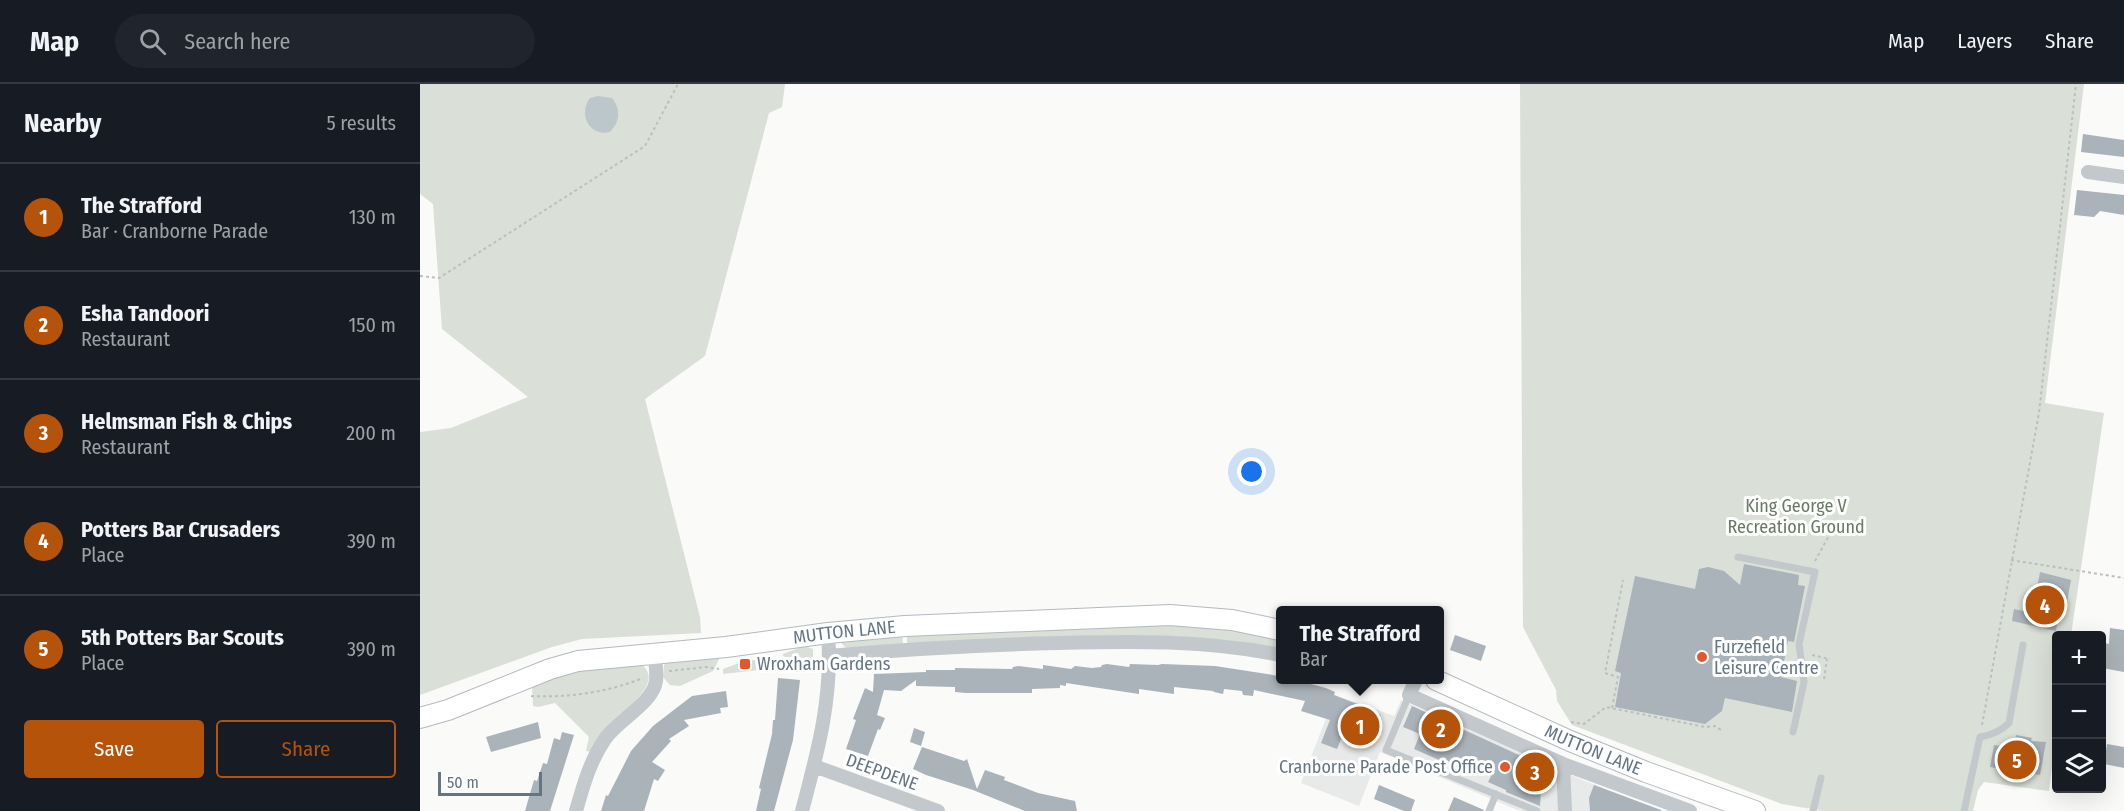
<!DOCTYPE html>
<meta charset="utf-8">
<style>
:root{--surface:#171b24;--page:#20242c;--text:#f1f3f6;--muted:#9ea1a6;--line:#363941;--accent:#b45309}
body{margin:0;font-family:"Fira Sans Condensed",sans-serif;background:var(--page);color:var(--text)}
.controls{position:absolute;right:18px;bottom:18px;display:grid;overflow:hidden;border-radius:6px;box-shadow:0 6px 24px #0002}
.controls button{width:54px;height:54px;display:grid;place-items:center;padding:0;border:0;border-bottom:2px solid var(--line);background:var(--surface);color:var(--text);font:30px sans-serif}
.scale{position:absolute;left:18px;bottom:15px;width:104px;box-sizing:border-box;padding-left:6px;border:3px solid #657683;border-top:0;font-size:16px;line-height:21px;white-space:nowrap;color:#657683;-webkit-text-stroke:4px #fff;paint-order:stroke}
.you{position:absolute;left:832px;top:388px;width:21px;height:21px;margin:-15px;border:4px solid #fff;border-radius:50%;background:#1a73e8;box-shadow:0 0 0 9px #1a73e833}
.badge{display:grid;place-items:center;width:39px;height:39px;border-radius:50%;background:var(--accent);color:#fff;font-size:20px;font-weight:700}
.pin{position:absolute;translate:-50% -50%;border:3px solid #fff;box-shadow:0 2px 6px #0006}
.popup{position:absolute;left:856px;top:522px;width:168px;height:78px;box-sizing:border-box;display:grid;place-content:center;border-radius:6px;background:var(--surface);filter:drop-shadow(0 2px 4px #0005);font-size:20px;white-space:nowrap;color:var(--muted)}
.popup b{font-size:22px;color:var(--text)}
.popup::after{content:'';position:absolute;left:50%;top:100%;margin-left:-12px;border:12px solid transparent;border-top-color:var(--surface)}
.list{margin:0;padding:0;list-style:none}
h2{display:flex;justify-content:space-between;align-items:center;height:78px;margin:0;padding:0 24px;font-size:26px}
h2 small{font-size:20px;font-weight:400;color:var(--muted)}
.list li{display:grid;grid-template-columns:39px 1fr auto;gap:18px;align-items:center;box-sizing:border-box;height:108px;padding:0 24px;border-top:2px solid var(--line)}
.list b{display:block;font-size:22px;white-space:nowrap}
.list p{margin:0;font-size:20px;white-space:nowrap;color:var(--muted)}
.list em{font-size:20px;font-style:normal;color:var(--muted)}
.actions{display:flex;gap:12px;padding:18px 24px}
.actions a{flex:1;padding:14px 0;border:2px solid var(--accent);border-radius:6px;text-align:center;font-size:21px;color:var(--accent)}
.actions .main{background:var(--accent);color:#fff}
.icon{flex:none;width:33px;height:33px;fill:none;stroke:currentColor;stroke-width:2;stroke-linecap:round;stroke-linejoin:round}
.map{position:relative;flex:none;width:1704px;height:727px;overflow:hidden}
header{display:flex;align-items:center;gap:36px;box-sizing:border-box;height:84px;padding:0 30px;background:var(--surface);border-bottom:2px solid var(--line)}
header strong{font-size:28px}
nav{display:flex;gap:33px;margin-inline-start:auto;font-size:21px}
.search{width:420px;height:54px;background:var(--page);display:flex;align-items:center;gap:15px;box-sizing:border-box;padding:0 21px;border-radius:33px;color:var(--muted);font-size:22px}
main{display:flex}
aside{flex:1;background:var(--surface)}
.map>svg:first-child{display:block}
.built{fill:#e8e9e9}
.green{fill:#dadfd7}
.water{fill:#bbc7cb}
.building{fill:#aab3b9}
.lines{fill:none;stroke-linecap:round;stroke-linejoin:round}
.secondary-casing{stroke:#b3babf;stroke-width:22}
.path{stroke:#bbbfc2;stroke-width:2;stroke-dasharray:3 3;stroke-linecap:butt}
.service{stroke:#c3c8cc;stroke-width:7}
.minor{stroke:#c3c8cc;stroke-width:14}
.secondary{stroke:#fff;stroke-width:20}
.poi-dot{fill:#e4572e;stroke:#fff;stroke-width:2}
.labels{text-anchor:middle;stroke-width:6;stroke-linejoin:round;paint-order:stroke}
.park-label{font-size:18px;fill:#687a64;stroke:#fff}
.street-label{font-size:18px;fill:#657683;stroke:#fff}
.poi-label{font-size:18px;fill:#657683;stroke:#fff;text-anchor:start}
</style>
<header>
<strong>Map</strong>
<div class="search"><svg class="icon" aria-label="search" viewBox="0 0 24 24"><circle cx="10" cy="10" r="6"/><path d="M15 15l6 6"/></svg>Search here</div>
<nav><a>Map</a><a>Layers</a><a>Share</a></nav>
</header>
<main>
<aside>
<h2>Nearby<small>5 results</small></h2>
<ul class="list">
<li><span class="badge">1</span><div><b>The Strafford</b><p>Bar · Cranborne Parade</p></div><em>130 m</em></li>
<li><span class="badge">2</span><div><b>Esha Tandoori</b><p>Restaurant</p></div><em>150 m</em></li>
<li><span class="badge">3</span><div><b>Helmsman Fish &amp; Chips</b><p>Restaurant</p></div><em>200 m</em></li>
<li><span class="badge">4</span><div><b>Potters Bar Crusaders</b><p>Place</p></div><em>390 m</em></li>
<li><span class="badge">5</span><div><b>5th Potters Bar Scouts</b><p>Place</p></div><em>390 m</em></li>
</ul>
<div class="actions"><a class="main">Save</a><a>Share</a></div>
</aside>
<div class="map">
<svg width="1704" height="727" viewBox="0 0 1704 727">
<rect width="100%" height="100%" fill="#fafaf8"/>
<path class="built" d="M915,611L974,632L981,616L1165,697L1243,727H1100L960,668L939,722L881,699Z"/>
<path class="green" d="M0,0H365L362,23L349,29L285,272L225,315L280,533L281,549L162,555L132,563L0,611V348L31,344L108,313L22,245L13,120L0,110Z
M1100,0H1664L1625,319L1684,329L1651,551L1636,552V652L1629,707L1564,698L1558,706L1553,727H1403L1362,720L1152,641L1137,617L1136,606L1103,543Z
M767,538L860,553V565C794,551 728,551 660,552C602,553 544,556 487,560V549Z
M482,549L483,560L426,564L422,560L421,557Z
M384,562L393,565V574L390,581L381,582L363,572V570Z
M298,572L299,575L293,587L260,602L250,601L243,593L244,581L248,577Z
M357,573H360L377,583L344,586V575Z
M330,576H339V586L303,590V585L319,579L320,582L330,581Z
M221,580C246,599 203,626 190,639C183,647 177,658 171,668L166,667L169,653L135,619L118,623L113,622L112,602L147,588Z"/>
<path class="water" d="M178,12L192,14C201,25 200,38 190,48C169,53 158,30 170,14Z"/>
<path class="building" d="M1663,50L1704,56V73L1661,68Z
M1657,106L1704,111V131L1680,127L1674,133L1654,131Z
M1324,480L1379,491L1378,501L1385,502L1374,558L1368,557L1361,593L1377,597L1372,628L1305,614L1302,627L1285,640L1195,623L1201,589L1195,587L1215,492L1275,505L1279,485L1288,483L1304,487L1320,501Z
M1620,488L1651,496L1645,529L1639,528L1636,547L1592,537L1594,525L1603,527L1607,507L1616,510Z
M1690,544L1704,546V588L1682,584L1685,559L1689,560Z
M1035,551L1066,562L1061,577L1030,566Z
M687,580L709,583L710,580L738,581L742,580L795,582L853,591L861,593V596H875L906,604L915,608L914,611L955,627V629L961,631L959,634L962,635L956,651L948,648L943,660L931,656L930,659L921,655L917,665L901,659L910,636L881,627L885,617L834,606L833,612L823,611L822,607L804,605L803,610L794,608L793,607L754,603V610L719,605V610L646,599V602L640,601V604L612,605V609H546L535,608V603L496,602V596L481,607L464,606L457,631L465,634L460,646L458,645L448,672L426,665L436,636L433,635L445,604L453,608L454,590L506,588V586H535V584L592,585L593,583L598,582L623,585V581L651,585L655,582L672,584L681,583L682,581Z
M358,594L380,596L373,656L354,727H336L341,705L339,704L352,650L353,636H355Z
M306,607L308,623L300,624L301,629L264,636L269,642L249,655L251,657L232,678L245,686L238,697L234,695L224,727H181L186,711L188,712L211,667L233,642L272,612Z
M992,622L1114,678L1122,690L1120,722L1086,708V706L1068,698L1071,692L1068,691L1072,683L1048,672L1042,686L994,665L1000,650L983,643Z
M118,638L121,654L71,668L66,653Z
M494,644L505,648L501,662L490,658Z
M142,648L154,651L130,727H105L114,696L117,697L123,679L127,680L134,654L140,656Z
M1596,651L1612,654L1611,657L1626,658L1620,691L1570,683L1574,661L1594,664Z
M1687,660L1704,663V684L1684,680Z
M502,663L544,677L547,675L557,705L565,686L585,693L584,696L618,709L655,717L657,727H605L553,706L506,691L493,685Z
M959,701L995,716L991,727H984L954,715Z
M1174,701L1241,726V727H1170L1169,714Z
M1034,713L1064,726L1063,727H1028Z"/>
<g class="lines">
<defs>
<g id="secondary">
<path id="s1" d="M1016,596L1150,657L1226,688L1335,727"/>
<path id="s2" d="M0,634L28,626L130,585L158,577L306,563L408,549L485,542L750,531L812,536L860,546"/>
</g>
</defs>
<use href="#secondary" class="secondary-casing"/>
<path class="path" d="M0,192L19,194L225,62L258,0
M1591,476L1704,494
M1395,477L1411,448
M1392,571L1410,575
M249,587L287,583L299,585
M1404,595L1407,575
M111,612C149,614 188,608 223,594
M1192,624L1198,593L1185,589L1203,496
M1151,638L1164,640L1186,623L1285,643L1295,642L1301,646
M1562,641L1619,329L1656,0"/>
<path class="service" d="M1318,473L1395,488L1379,560L1384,598L1373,648
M989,611L966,666L1117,727
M1069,727L1076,710
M1393,727L1401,694
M1544,727L1560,653C1572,651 1581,647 1589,639L1603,561"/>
<path class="minor" d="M1668,88L1704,93
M409,572C485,565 561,561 638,559C713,557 787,556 860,571
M996,596L989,611L1143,680L1270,727
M1143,680L1145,727
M394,682L518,727
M156,727C163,702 170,677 185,655C198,636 233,619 236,597C237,588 235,578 235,569
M382,727C398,667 413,612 408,549"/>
<use href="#secondary" class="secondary"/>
</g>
<g class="poi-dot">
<circle cx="1282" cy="573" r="6"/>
<rect x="319" y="574" width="12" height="12" rx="3"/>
<circle cx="1085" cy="683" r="6"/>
</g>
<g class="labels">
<g class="park-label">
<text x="1376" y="428">King George V<tspan x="1376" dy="21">Recreation Ground</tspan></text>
</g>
<g class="street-label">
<text dy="6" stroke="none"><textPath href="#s2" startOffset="436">MUTTON LANE</textPath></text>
<text dy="6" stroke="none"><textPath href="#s1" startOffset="172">MUTTON LANE</textPath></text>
<text transform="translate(462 688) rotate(20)" y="6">DEEPDENE</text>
</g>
<g class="poi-label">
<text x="1294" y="569">Furzefield<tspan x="1294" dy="21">Leisure Centre</tspan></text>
<text x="337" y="586">Wroxham Gardens</text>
<text x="1073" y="689" text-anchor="end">Cranborne Parade Post Office</text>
</g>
</g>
</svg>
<div class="controls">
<button>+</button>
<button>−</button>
<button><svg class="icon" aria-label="layers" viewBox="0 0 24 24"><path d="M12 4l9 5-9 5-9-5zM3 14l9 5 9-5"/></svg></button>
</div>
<div class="scale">50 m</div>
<div class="you"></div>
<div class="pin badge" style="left:940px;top:642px">1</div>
<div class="popup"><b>The Strafford</b>Bar</div>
<div class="pin badge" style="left:1021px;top:645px">2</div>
<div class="pin badge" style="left:1115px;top:688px">3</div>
<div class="pin badge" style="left:1625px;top:521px">4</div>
<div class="pin badge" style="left:1597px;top:676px">5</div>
</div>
</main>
